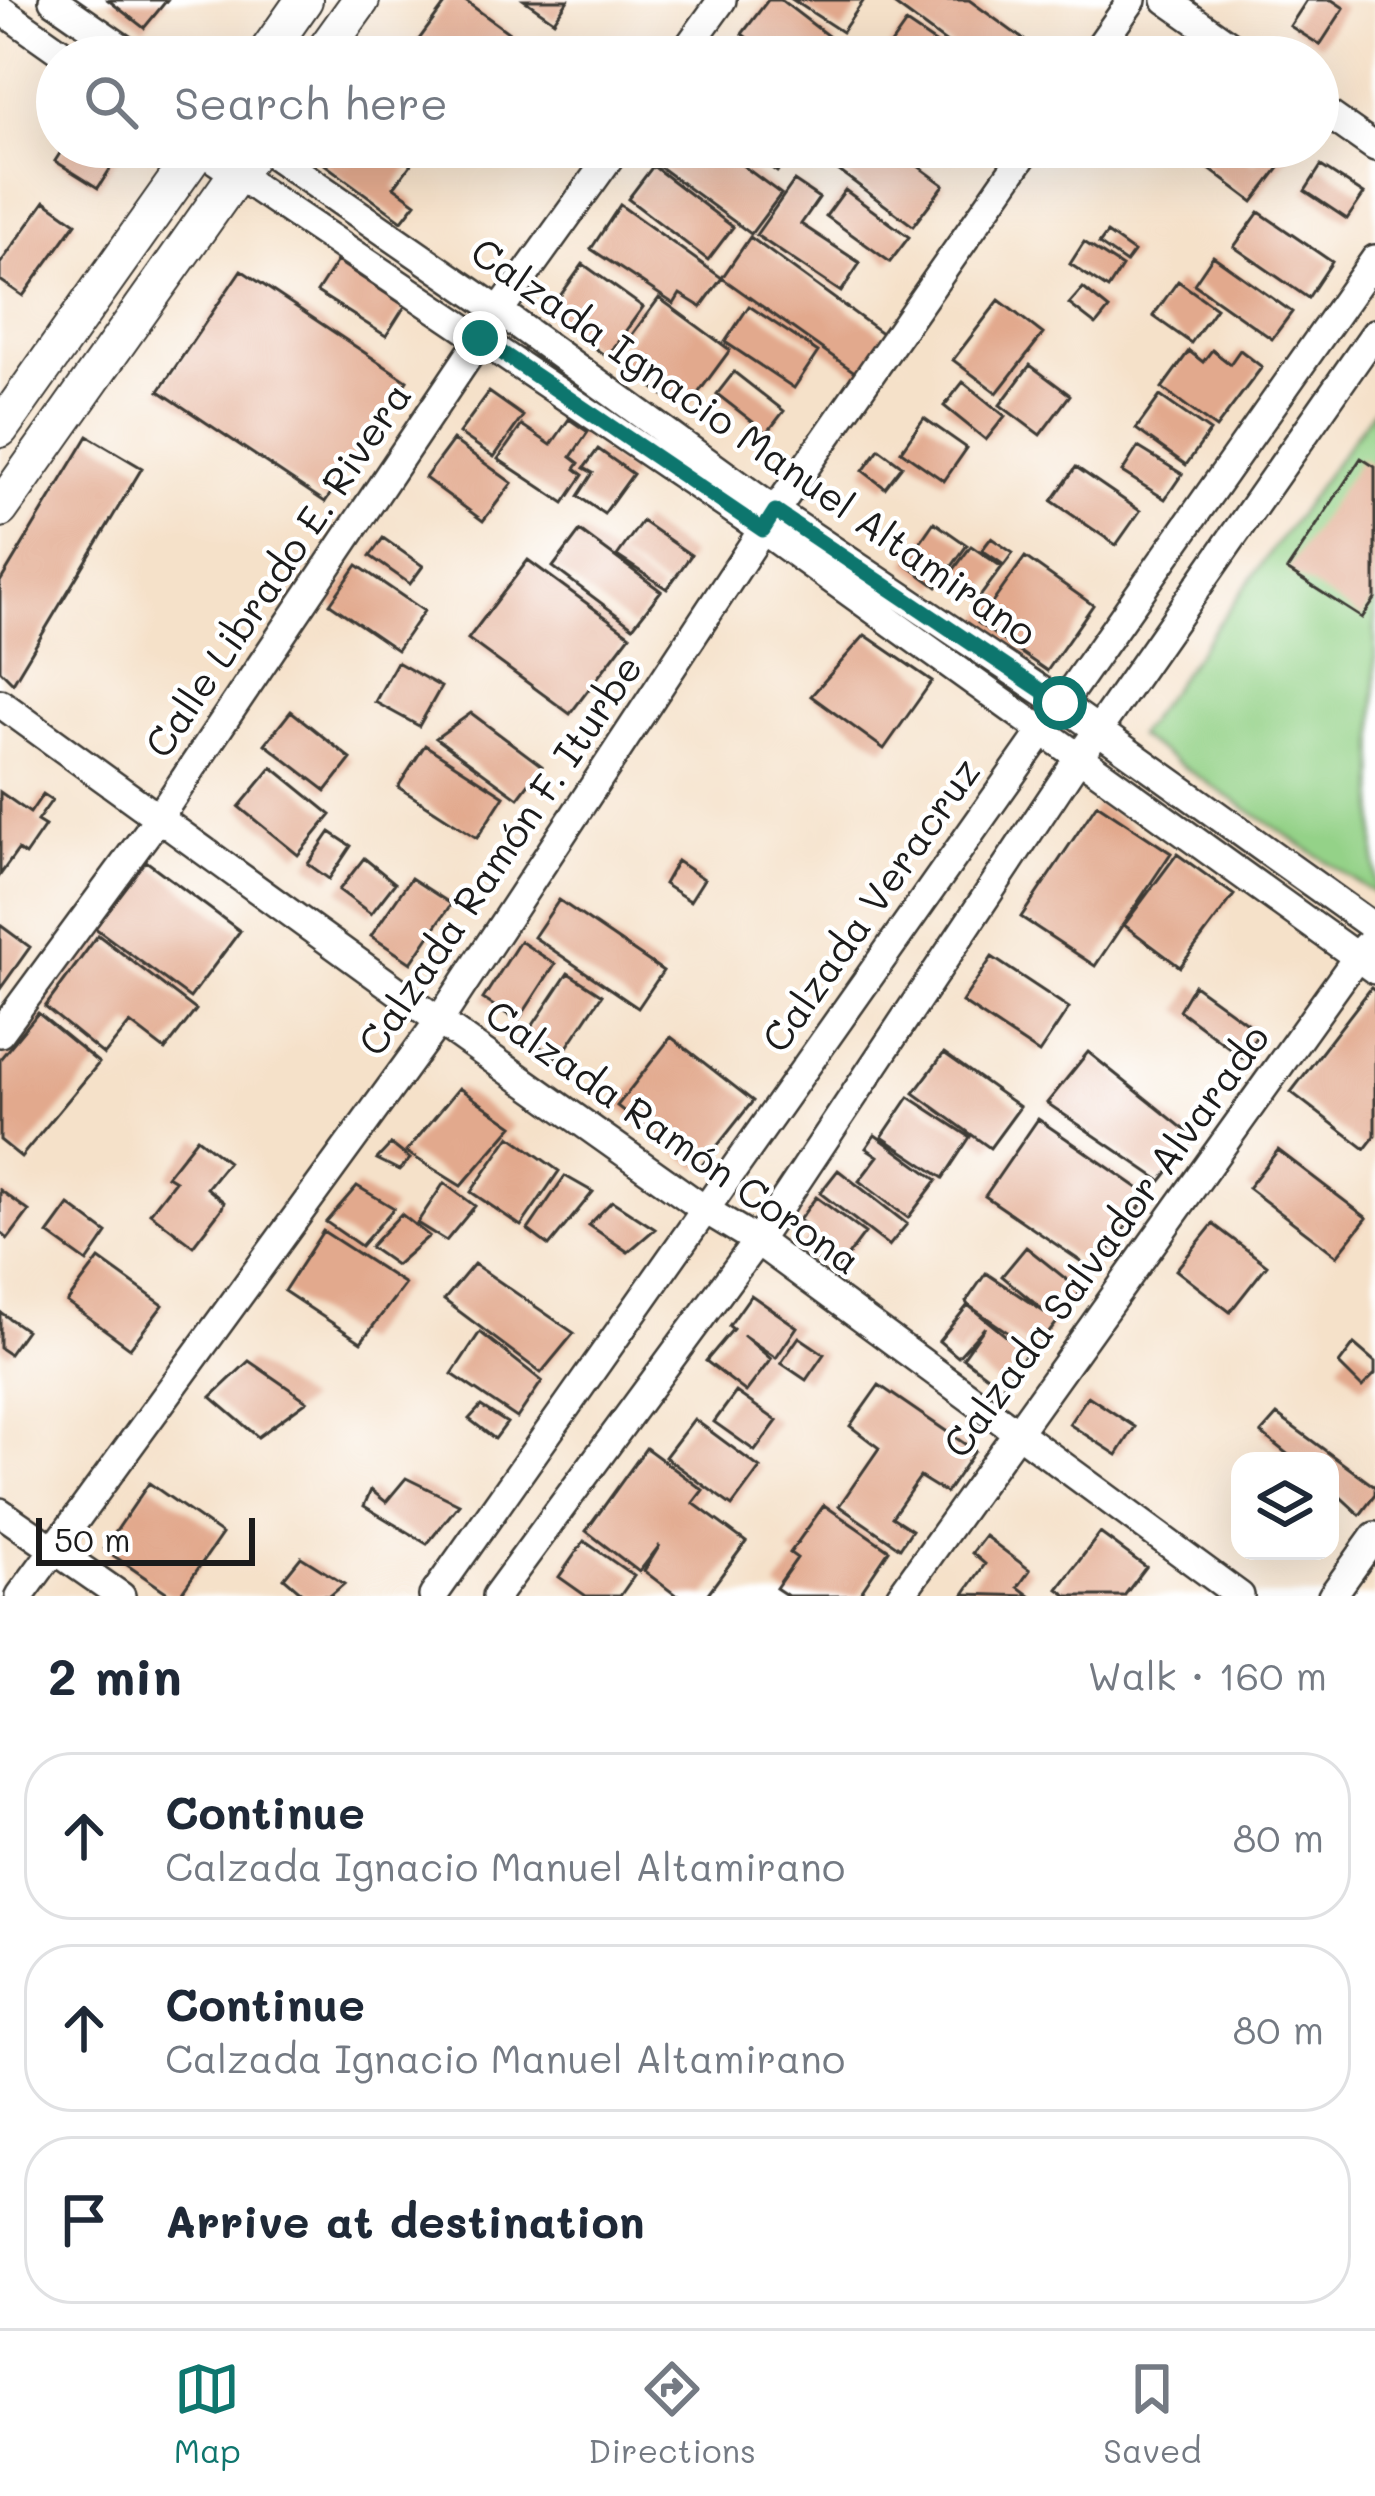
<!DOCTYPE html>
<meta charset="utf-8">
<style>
:root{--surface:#fff;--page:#f6f6f7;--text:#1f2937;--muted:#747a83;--line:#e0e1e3;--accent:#0f766e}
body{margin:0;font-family:Mali,sans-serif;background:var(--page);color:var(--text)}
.controls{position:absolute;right:36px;bottom:36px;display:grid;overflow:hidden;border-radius:24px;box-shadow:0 12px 48px #0002}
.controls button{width:108px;height:108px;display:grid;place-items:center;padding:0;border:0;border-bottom:3px solid var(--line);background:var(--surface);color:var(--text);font:60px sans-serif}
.scale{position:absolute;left:36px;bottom:30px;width:219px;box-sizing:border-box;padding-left:12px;border:6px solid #1c1c1c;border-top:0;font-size:33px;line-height:42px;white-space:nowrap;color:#1c1c1c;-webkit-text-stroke:9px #fff;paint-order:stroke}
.stop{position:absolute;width:36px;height:36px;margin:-27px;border:9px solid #0f766e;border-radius:50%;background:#fff}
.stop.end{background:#0f766e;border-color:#fff;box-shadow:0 3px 12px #0008}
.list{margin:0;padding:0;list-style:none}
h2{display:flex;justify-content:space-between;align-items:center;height:156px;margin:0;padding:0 48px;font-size:51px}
h2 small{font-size:39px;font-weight:400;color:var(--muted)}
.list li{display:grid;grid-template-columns:78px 1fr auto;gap:36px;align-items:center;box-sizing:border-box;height:168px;margin:0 24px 24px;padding:0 24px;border:3px solid var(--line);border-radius:48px}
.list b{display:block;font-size:45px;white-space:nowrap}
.list p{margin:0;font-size:39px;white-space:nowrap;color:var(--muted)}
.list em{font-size:39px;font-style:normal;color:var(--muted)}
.icon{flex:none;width:66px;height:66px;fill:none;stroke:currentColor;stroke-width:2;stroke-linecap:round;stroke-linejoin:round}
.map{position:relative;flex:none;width:1375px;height:1596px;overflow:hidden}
.search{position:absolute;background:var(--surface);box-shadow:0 12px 48px #0002;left:36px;right:36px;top:36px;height:132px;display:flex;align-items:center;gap:30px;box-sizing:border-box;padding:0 42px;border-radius:66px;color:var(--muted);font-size:45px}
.sheet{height:732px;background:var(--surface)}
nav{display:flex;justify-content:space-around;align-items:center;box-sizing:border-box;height:168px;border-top:3px solid var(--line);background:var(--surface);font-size:33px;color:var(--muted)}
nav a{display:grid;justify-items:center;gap:6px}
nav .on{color:var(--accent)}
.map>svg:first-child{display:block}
.green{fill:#94d288;stroke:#587752;stroke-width:3}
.building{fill:#e2a98d}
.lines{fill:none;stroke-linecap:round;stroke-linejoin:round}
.minor-casing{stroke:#3d3a36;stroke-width:32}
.major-casing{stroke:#3d3a36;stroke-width:40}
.minor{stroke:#fff;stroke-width:27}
.major{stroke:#fff;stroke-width:36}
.route{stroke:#0f766e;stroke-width:15}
.labels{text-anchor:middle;stroke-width:9;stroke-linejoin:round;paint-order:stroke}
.street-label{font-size:39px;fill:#1c1c1c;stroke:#fff}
</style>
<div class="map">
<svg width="1375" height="1596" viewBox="0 0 1375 1596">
<rect width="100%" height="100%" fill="#fff"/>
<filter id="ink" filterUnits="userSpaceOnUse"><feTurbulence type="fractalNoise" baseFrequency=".00833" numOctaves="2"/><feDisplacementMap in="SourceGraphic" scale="24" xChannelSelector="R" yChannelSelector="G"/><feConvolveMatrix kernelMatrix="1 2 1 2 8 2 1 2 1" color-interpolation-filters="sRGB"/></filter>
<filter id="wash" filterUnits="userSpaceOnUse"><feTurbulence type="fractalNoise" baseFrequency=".004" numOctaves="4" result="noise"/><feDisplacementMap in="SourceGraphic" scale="48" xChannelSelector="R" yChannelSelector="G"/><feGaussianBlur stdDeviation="2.7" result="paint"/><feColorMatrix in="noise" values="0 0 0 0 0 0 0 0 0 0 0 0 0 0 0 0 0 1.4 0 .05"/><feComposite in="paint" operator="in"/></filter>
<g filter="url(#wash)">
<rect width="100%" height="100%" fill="#f5e1c9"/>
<path class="green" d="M1375,408V894L1137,736Z"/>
<g id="blocks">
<path class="building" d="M108,0H167L144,28Z
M448,0H464L535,52L531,57H406Z
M524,0H568L554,21Z
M768,0H781L836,42L825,57H773L742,34Z
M793,0H864L842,32Z
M898,0H969L1027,42L1015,57H966L895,5Z
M1307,0H1332L1344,8L1320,45L1290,26Z
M906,23L956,57H882Z
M64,147H124L98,188L55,161Z
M307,147H424L394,187L416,203L402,221L305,150Z
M664,147H718L781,194L751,234L653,162Z
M742,147H796L777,172Z
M807,147H892L944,185L913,226Z
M1180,147H1232L1254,164L1267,147H1295L1253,202Z
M653,166L733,227L708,260L628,199Z
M1321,166L1364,194L1347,219L1305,191Z
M794,181L819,198L801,224L860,263L841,292L756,235Z
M845,190L909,237L890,262L826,216Z
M45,201L76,223L23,296L0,280V264Z
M620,205L722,278L701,307L680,294L674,304L591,249Z
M1259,212L1332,262L1308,298L1234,247Z
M1107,233L1134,252L1126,263L1099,244Z
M750,237L890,339L863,378L722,278Z
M1084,242L1122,267L1108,289L1070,264Z
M1213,256L1292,312L1272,339L1194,284Z
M337,261L405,306L386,336L317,292Z
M583,264L643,307L607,357L547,314Z
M241,270L407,381L325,502L159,391Z
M1178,281L1216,308L1191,343L1153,316Z
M1083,288L1109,309L1096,325L1069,304Z
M659,298L730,350L685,411L614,359Z
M999,300L1043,334L997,393L953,360Z
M749,306L818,352L794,388L725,342Z
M1212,350L1230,364L1240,350L1262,367L1216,428L1162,388L1189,351L1203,362Z
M1030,365L1070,395L1040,435L1000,405Z
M734,372L784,411L767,433L717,394Z
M963,382L1005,416L986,440L944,406Z
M489,392L523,416L494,457L459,433Z
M1160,396L1210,431L1186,465L1136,429Z
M924,418L967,448L944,481L901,451Z
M569,419L588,432L571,457L579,463L575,469L583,475L564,503L498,459L522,425L551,445Z
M88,436L142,468L13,683L0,670V582Z
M453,440L512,483L483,521L425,478Z
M1138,447L1182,474L1165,499L1122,472Z
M598,449L633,474L604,514L578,496L593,473L584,468Z
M879,449L902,466L885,488L863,471Z
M1361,458L1375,467V599L1362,618L1287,570Z
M1076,467L1140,511L1116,545L1052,501Z
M642,521L691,555L667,589L617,556Z
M934,522L967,545L937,587L905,564Z
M580,531L661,591L633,627L553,567Z
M383,538L423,566L410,584L370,556Z
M991,538L1013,553L1004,565L982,550Z
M971,546L1002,567L979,598L949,576Z
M1025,557L1093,605L1047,671L978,623Z
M528,560L630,635L570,714L468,639Z
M357,565L424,611L397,650L330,604Z
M865,635L932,681L884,749L811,696Z
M397,662L441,687L419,726L375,702Z
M291,711L351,759L326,791L265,744Z
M471,713L542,766L518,798L436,738Z
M425,745L504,796L477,838L398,787Z
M272,767L331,815L298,855L239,807Z
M0,792L30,813L43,794L52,800L37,821L45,826L25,855L18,850L0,875Z
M1097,804L1171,853L1095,966L1021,917Z
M330,832L351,846L329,879L308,864Z
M1177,854L1234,895L1180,967L1124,925Z
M364,858L395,883L371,914L339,890Z
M146,861L240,931L190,998L95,928Z
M677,861L704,879L690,901L664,884Z
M411,878L451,904L411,963L371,936Z
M559,900L663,971L638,1008L534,937Z
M0,925L30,947L0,989Z
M98,935L196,1010L165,1050L130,1023L104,1055L45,1007Z
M520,941L555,964L518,1021L483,999Z
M992,957L1069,1008L1039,1053L962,1002Z
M568,973L602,995L559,1059L525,1037Z
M1194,985L1259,1032L1243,1058L1179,1010Z
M1371,988L1375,991V1136L1365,1149L1291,1092Z
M38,1013L99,1063L21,1157L0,1140V1059Z
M671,1037L753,1101L699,1169L617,1106Z
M1088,1052L1195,1138L1161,1181L1047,1103Z
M944,1053L1020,1107L990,1148L914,1093Z
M459,1088L513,1126L461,1186L406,1152Z
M909,1097L970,1137L943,1178L882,1137Z
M1038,1119L1148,1195L1095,1271L985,1196Z
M875,1135L937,1180L908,1218L859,1181L878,1156L866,1148Z
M510,1136L559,1171L521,1226L471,1192Z
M197,1138L228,1162L207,1188L224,1202L222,1208L193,1246L150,1213L175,1181L167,1176Z
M391,1144L410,1159L399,1170L377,1159Z
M1278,1150L1367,1218L1337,1256L1248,1188Z
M838,1170L907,1224L889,1246L820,1193Z
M565,1176L593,1192L549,1246L528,1230Z
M444,1183L475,1206L446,1241L417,1223Z
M357,1186L394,1208L361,1246L326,1222Z
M0,1190L29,1211L8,1239L0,1232Z
M816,1197L865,1233L835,1273L800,1248L814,1231L799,1220Z
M612,1201L655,1229L628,1252L589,1225Z
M69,1205L107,1233L87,1262L48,1234Z
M401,1214L429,1236L396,1265L370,1247Z
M1213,1224L1267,1265L1230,1312L1176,1270Z
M323,1231L405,1284L361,1342L284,1291Z
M1026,1247L1081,1291L1035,1351L968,1305L1027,1353L1002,1387L963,1358L985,1327L958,1357L939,1341L968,1305L966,1302L986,1273L1050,1316L1002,1276Z
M99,1259L163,1305L130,1348L67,1302Z
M474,1264L574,1333L541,1373L444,1300Z
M751,1295L797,1327L776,1358L743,1335L771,1359L746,1392L706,1361L733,1329L729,1326Z
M0,1312L26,1330L9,1354L0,1348Z
M480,1332L542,1381L517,1418L452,1374Z
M799,1337L824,1354L806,1380L781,1363Z
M1354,1344L1375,1362V1374L1362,1387L1339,1364Z
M249,1361L307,1401L258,1437L211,1397Z
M879,1385L975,1451L946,1493L920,1477L892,1517L912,1530L900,1548L839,1506L879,1448L850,1426Z
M736,1392L777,1421L755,1451L714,1422Z
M1088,1396L1135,1427L1117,1455L1069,1424Z
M481,1406L507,1423L495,1439L469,1419Z
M1277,1415L1375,1487V1495L1360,1515L1330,1487V1461H1296L1261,1433Z
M694,1419L760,1468L732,1506L665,1457Z
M646,1448L703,1490L693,1503L746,1542L706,1596H677L644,1571L660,1545L639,1572L586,1531Z
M406,1478L459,1504L427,1544L364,1506L371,1490L386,1502Z
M149,1483L222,1534L179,1596H172L104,1549Z
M824,1505L889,1550L858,1596H788L776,1588L797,1558L790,1553Z
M1100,1533L1146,1567L1124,1596H1068L1058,1589Z
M985,1536L1030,1570L1018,1587L1030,1596L964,1594L985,1564L972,1553Z
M584,1541L634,1576L620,1596H586L559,1577Z
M301,1557L344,1584L330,1596H305L284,1578Z"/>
</g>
</g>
<g filter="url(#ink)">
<use href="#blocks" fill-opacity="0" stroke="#3d3a36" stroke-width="3"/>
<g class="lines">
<defs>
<path id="minor" d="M53,0L135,57
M1166,0L1247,57
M0,9L68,57
M681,57L722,0
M1092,57L1132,0
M1318,107L1375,147
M196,147L763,530L1375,970
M262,147L499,311L775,511L1060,703L1375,928
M0,703L439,1021L704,1209L757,1241L1240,1596
M0,1033L159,817L499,311L617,147
M0,1512L121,1596
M20,1596L439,1021L775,511L1029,147
M433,1596L1375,259
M496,1596L757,1241L1079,757L1375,333
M900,1596L1365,946
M1332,1596L1375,1536"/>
<path id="major" d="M264,57L304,0
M320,57L361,0
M0,429L200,147
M0,509L256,147"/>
</defs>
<use href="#minor" class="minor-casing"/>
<use href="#major" class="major-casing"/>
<use href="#minor" class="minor"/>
<use href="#major" class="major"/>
</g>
</g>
<g class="lines" filter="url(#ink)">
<path class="route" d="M480,338L763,530L775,511L1060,703"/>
</g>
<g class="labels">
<g class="street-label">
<text transform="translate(754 442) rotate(35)" y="14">Calzada Ignacio Manuel Altamirano</text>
<text transform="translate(278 570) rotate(-56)" y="14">Calle Librado E. Rivera</text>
<text transform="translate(500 855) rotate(-56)" y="14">Calzada Ramón F. Iturbe</text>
<text transform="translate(871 905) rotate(-55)" y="14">Calzada Veracruz</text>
<text transform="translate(673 1137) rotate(35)" y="14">Calzada Ramón Corona</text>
<text transform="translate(1106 1241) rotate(-54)" y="14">Calzada Salvador Alvarado</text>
</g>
</g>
</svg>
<div class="controls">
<button><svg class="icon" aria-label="layers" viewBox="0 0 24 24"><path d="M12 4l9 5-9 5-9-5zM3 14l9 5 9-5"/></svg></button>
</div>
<div class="scale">50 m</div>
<div class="stop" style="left:1060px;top:703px"></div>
<div class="stop end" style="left:480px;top:338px"></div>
<div class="search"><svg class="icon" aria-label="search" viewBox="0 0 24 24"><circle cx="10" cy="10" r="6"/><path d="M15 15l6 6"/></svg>Search here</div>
</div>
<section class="sheet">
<h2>2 min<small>Walk · 160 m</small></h2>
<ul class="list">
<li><svg class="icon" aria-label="ahead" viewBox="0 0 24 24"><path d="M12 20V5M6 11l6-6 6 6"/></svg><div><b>Continue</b><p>Calzada Ignacio Manuel Altamirano</p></div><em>80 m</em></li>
<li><svg class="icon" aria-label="ahead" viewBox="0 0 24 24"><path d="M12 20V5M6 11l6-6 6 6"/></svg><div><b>Continue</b><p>Calzada Ignacio Manuel Altamirano</p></div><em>80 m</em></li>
<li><svg class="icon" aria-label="arrive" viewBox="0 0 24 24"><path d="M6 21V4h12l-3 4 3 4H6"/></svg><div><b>Arrive at destination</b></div></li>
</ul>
</section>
<nav>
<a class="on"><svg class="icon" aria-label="map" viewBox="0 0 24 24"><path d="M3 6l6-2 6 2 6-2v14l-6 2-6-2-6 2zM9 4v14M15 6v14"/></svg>Map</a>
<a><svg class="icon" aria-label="directions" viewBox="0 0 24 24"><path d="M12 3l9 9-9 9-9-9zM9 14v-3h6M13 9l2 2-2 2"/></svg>Directions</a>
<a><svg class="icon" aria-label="saved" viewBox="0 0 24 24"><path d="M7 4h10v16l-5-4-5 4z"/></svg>Saved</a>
</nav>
